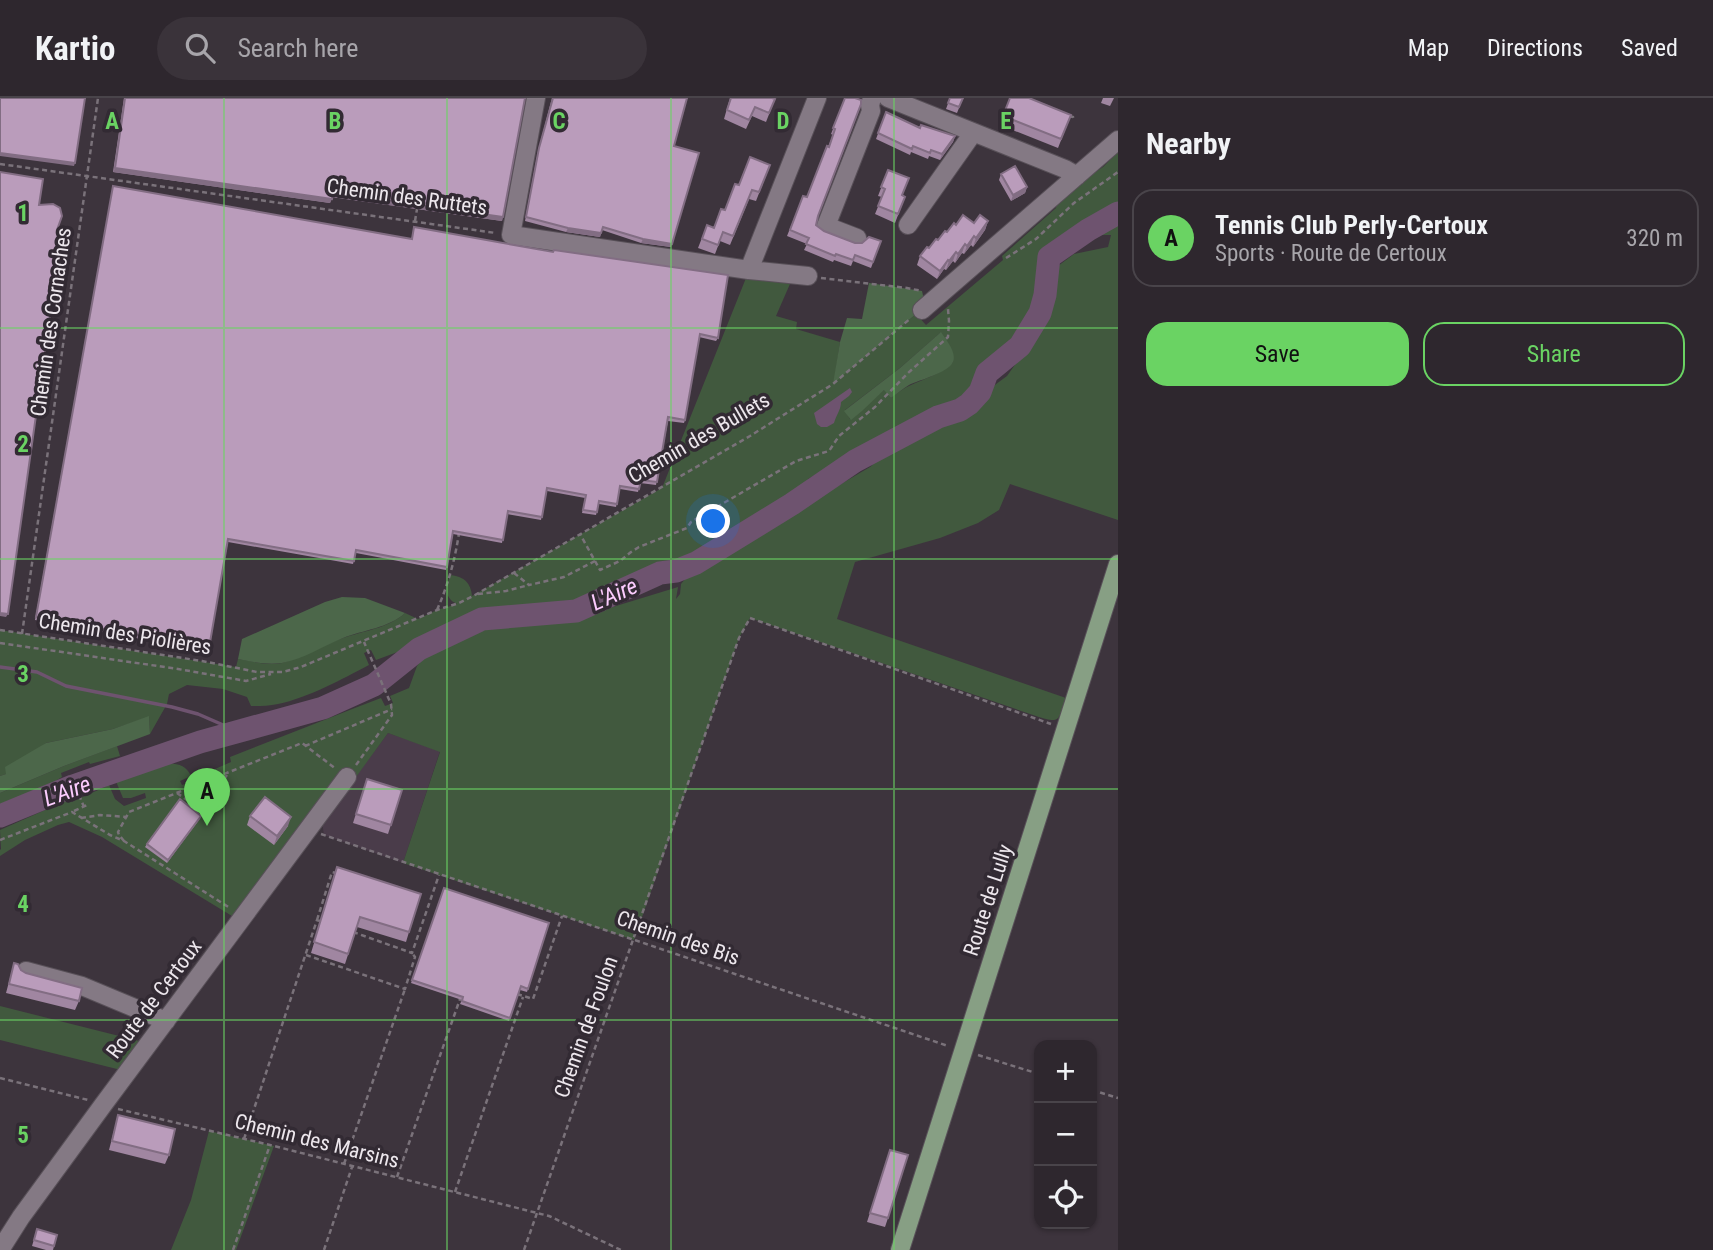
<!DOCTYPE html>
<meta charset="utf-8">
<style>
:root{--surface:#2e272e;--page:#3a333a;--text:#f1f3f6;--muted:#a7a5aa;--line:#49444a;--accent:#6ad363}
body{margin:0;font-family:"Roboto Condensed",sans-serif;background:var(--page);color:var(--text)}
.controls{position:absolute;right:21px;bottom:21px;display:grid;overflow:hidden;border-radius:14px;box-shadow:0 2px 5px #0004}
.controls button{width:63px;height:63px;display:grid;place-items:center;padding:0;border:0;border-bottom:2px solid var(--line);background:var(--surface);color:var(--text);font:35px sans-serif}
.you{position:absolute;left:714px;top:424px;width:24px;height:24px;margin:-18px;border:5px solid #fff;border-radius:50%;background:#1a73e8;box-shadow:0 0 0 10px #1a73e833}
.badge{display:grid;place-items:center;width:46px;height:46px;border-radius:50%;background:var(--accent);color:#111;font-size:23px;font-weight:700}
.pin{position:absolute;translate:-50% -58px;filter:drop-shadow(0 2px 4px #0008)}
.pin::after{content:'';position:absolute;top:37px;width:24px;height:21px;background:inherit;clip-path:polygon(0 0,100% 0,50% 100%)}
.list{margin:0;padding:0;list-style:none}
h2{display:flex;justify-content:space-between;align-items:center;height:91px;margin:0;padding:0 28px;font-size:30px}
h2 small{font-size:23px;font-weight:400;color:var(--muted)}
.list li{display:grid;grid-template-columns:46px 1fr auto;gap:21px;align-items:center;box-sizing:border-box;height:98px;margin:0 14px 14px;padding:0 14px;border:2px solid var(--line);border-radius:21px}
.list b{display:block;font-size:26px;white-space:nowrap}
.list p{margin:0;font-size:23px;white-space:nowrap;color:var(--muted)}
.list em{font-size:23px;font-style:normal;color:var(--muted)}
.actions{display:flex;gap:14px;padding:21px 28px}
.actions a{flex:1;padding:16px 0;border:2px solid var(--accent);border-radius:21px;text-align:center;font-size:24px;color:var(--accent)}
.actions .main{background:var(--accent);color:#111}
.icon{flex:none;width:38px;height:38px;fill:none;stroke:currentColor;stroke-width:2;stroke-linecap:round;stroke-linejoin:round}
.map{position:relative;flex:none;width:1118px;height:1152px;overflow:hidden}
header{display:flex;align-items:center;gap:42px;box-sizing:border-box;height:98px;padding:0 35px;background:var(--surface);border-bottom:2px solid var(--line)}
header strong{font-size:33px}
nav{display:flex;gap:38px;margin-inline-start:auto;font-size:24px}
.search{width:490px;height:63px;background:var(--page);display:flex;align-items:center;gap:18px;box-sizing:border-box;padding:0 24px;border-radius:38px;color:var(--muted);font-size:26px}
main{display:flex}
aside{flex:1;background:var(--surface)}
.map>svg:first-child{display:block}
.built{fill:#4a3c4a}
.green{fill:#41593e;fill-rule:evenodd}
.forest{fill:#4c674a}
.water{fill:#6e536f}
.lines{fill:none;stroke-linecap:round;stroke-linejoin:round}
.stream{stroke:#6e536f;stroke-width:3.5}
.river{stroke:#6e536f;stroke-width:23}
.minor-casing{stroke:#585058;stroke-width:20}
.major-casing{stroke:#585058;stroke-width:20}
.path{stroke:#7a727a;stroke-width:2.5;stroke-dasharray:5 3.5;stroke-linecap:butt}
.minor{stroke:#847984;stroke-width:18}
.major{stroke:#879f84;stroke-width:18}
.wall{fill:#a086a1}
.shaded-wall{fill:#826d83}
.building{fill:#ba9cbb;stroke:#826d83;stroke-width:2}
.grid{fill:none;stroke:#6ad363;stroke-width:2;stroke-opacity:0.55}
.labels{text-anchor:middle;stroke-width:7;stroke-linejoin:round;paint-order:stroke}
.street-label{font-size:21px;fill:#ede7ed;stroke:#322a33}
.water-label{font-size:23px;font-style:italic;fill:#fcccfe;stroke:#322a33}
.grid-label{font-size:23px;text-anchor:middle;font-weight:bold;fill:#6ad363;stroke:#322a33;stroke-width:7;stroke-linejoin:round;paint-order:stroke}
</style>
<header>
<strong>Kartio</strong>
<div class="search"><svg class="icon" aria-label="search" viewBox="0 0 24 24"><circle cx="10" cy="10" r="6"/><path d="M15 15l6 6"/></svg>Search here</div>
<nav><a>Map</a><a>Directions</a><a>Saved</a></nav>
</header>
<main>
<div class="map">
<svg width="1118" height="1152" viewBox="0 0 1118 1152">
<rect width="100%" height="100%" fill="#3d343d"/>
<path class="built" d="M388,635L440,653L403,765L324,737L322,724Z"/>
<path class="green" d="M1118,54V105L1076,130L1038,157L1041,178L1038,202L1032,220L1023,235L1012,249L984,273L958,305L855,354L808,381L806,385L785,401L720,442L683,462L657,468L640,479L575,509L500,512L467,520L411,549L376,562L371,552L364,555L369,567C342,581 308,600 278,606C269,608 260,608 251,608L247,599L223,591L187,587L169,596L167,606L150,636L149,619L113,631L46,645L6,676L0,678V532L236,569L238,561C252,563 267,568 282,565C303,559 323,547 343,540C363,533 389,530 405,515L418,521L437,512L457,506C444,500 446,490 450,477C464,478 471,485 472,498L662,390L748,175L793,179L776,218L797,224L796,231L840,244L834,285L916,216L926,227L1003,162L1002,158L1056,110L1058,99L1103,69ZM940,235L953,264C941,276 926,280 911,287C904,290 897,295 891,300L885,291L850,321L845,312L900,270Z
M1118,121V422L1010,386L999,412L978,425L940,440L855,464L837,521L1066,600C1058,623 1061,626 1036,618L750,520L739,540L634,842L403,765L440,654L388,635L351,686L234,822L232,818L102,739L69,724L58,727L25,742L0,758V752L1,751L0,732L70,701L72,704L109,687L115,701L124,708L146,700L145,695L131,700H123L115,681C134,675 180,651 191,678L180,683L182,687L216,674L215,671L231,664L230,659L360,608L381,600L385,608L393,605L390,598L409,590L417,568L427,556L486,527L541,521L567,523L678,489L676,501L680,496L681,486L690,475L698,474L727,453L870,369L893,348L934,329H943L972,314L986,299L988,292L1007,278L1037,236L1050,205L1048,199L1058,168L1074,156L1108,149L1111,137H1098L1099,130Z
M117,648L120,658L90,666L89,664L61,675L62,679L47,688L0,706V695L64,668Z
M0,908L143,944L121,972L0,942Z
M209,1033L274,1048L236,1152H171L191,1102Z"/>
<path class="forest" d="M869,185L922,193L924,202L916,216L833,286L840,244L847,220L862,221Z
M941,234C946,242 957,254 953,264C948,275 919,282 909,287C902,291 897,296 891,300L884,292L862,313L851,322L844,313L900,270Z
M342,499L365,500L405,515C389,530 363,532 343,540C323,548 304,561 282,565C267,567 252,564 238,561L242,541L325,504Z
M149,618L150,636L64,668L0,695V678L6,676L5,669L46,645L113,631Z"/>
<path class="water" d="M850,290L852,294L849,298L841,304C841,312 836,317 834,325L827,329H821L817,326L814,315Z"/>
<g class="lines">
<path class="stream" d="M0,569L37,574L66,588L172,609L198,616L237,633"/>
<path class="river" d="M0,718L73,688L200,644L323,610L374,587L419,551L482,521L576,513L660,475L676,473L696,465L792,406L855,363L938,319L960,312L969,306L980,294L987,275L1020,248L1040,215L1045,197L1049,159L1088,132L1118,115"/>
<defs>
<path id="minor" d="M536,0L511,137L749,172L808,178
M888,0L1065,71L1077,78
M908,127L973,35
M857,140L826,128L871,13L870,7L872,0
M749,172L817,0
M922,212L1118,42
M26,873L82,888L166,923
M0,1152L21,1119L103,1007L347,679"/>
<path id="major" d="M900,1152L1118,466"/>
</defs>
<use href="#minor" class="minor-casing"/>
<use href="#major" class="major-casing"/>
<path class="path" d="M1069,18L1073,19L1074,22
M0,66L496,135
M415,123L417,111
M1006,160L1036,141L1074,105L1118,74
M821,180L907,190L922,193
M595,463L600,472L620,463L631,454L639,449L687,430L691,424L796,363L829,353L839,338L875,309L908,275L948,239L949,223L948,211
M514,475L529,487L564,479L595,463L580,436
M478,496L506,493L529,487
M437,512C448,487 455,462 459,435
M0,532L202,563L257,574H283L301,569L437,512L459,505L475,497L750,338L833,286L911,220
M22,536L98,0
M0,545L178,571L246,583L271,576
M305,648L392,611
M356,667L392,617L391,606L364,544
M177,695L201,712L227,677
M79,697L84,709
M74,713L87,707
M81,720L100,717L127,719
M321,736L948,948
M0,742L72,714L110,737L124,743L230,810
M124,743L119,737L118,734L129,714L302,645L336,671
M317,822L332,774L336,775
M353,834L412,855L439,777
M306,857L405,891L415,859L412,855
M517,896L533,901L562,818
M978,957L1039,976
M0,980L88,1002
M1092,992L1118,1000
M118,1011L270,1047L537,1115L549,1118L621,1152
M244,1041L317,822L320,823
M344,1066L405,891
M397,1079L460,901
M455,1094L523,899
M233,1152L270,1047
M324,1152L352,1069
M524,1152L739,540L750,520L1051,626"/>
<use href="#minor" class="minor"/>
<use href="#major" class="major"/>
</g>
<path class="wall" d="M124,0H525L502,123L332,99L330,105L113,74Z
M552,0L674,48L671,149L641,145L602,132L600,139L566,134L525,123L538,53Z
M730,0H772L775,1L766,24L752,18L746,31L724,21Z
M845,0L816,127L824,133L855,145L881,143L871,170L853,163L851,168L834,162L833,164L804,152L807,146L787,138L803,98L807,99L833,37L831,36Z
M950,0H963L957,15L946,11Z
M1010,0L1071,17L1058,50L1000,27Z
M1103,0H1114L1110,8L1101,5Z
M886,14L920,30L955,38L953,44L940,62L929,58L928,61L911,54L910,57L876,41Z
M770,67L756,103L749,101L730,147L720,143L715,156L698,150L707,127L714,130L739,87Z
M888,72L902,98L905,99L895,125L875,116L882,99L878,98Z
M1001,76L1027,89L1025,95L1011,103L999,82Z
M113,88L718,240L716,243L699,239L685,322L684,325L668,323L656,387L640,385L638,394L620,391L616,409L599,406L596,417L582,415L585,400L547,393L541,422L507,416L502,445L453,436L446,472L356,455L353,466L228,444L207,553L35,522Z
M988,123L985,132L973,149L971,147L964,156L962,155L955,165L953,163L946,172L944,171L937,181L917,167L920,158L956,127Z
M367,681L402,692L388,736L353,725Z
M201,718L167,765L145,749L147,746Z
M250,718L288,728L274,747L247,727Z
M337,769L409,834L406,844L357,829L345,866L311,855Z
M444,790L549,825L527,894L520,892L509,923L460,906L462,902L411,885Z
M14,865L21,872L79,903L75,912L6,895Z
M118,1017L169,1057L165,1066L109,1052Z
M887,1061L888,1120L885,1129L867,1124Z
M37,1131L57,1137L53,1152H46L32,1148Z"/>
<path class="shaded-wall" d="M955,38L953,44L940,62L942,56Z
M0,55L75,65L74,68L0,58Z
M115,70L332,101L330,105L113,74Z
M1027,89L1025,95L1011,103L1013,97Z
M333,95L503,119L502,123L331,99Z
M988,123L985,132L973,149L976,140Z
M568,130L601,135L600,139L566,134Z
M974,138L971,147L964,156L967,148Z
M643,141L672,146L671,149L641,145Z
M965,146L962,155L955,165L958,156Z
M956,154L953,163L946,172L949,163Z
M948,162L944,171L937,181L940,173Z
M0,515L8,516L6,519L0,518Z
M201,718L200,721L167,765L168,762Z
M291,719L288,728L274,747L277,738Z"/>
<path class="building" d="M0,0H85L75,65L0,55Z
M125,0H525L503,119L333,95L332,101L115,70Z
M553,0H687L674,48L699,55L672,146L643,141L603,129L601,135L568,130L526,119L539,50Z
M731,0H772L775,1L769,15L755,9L749,22L727,12Z
M845,0H855L861,2V6L818,118L816,127L824,133L855,145H862L869,139L881,143L873,164L855,157L853,162L836,156L835,158L806,146L809,140L790,132L803,98L807,99L827,48L829,49L835,31L833,30Z
M950,0H963L959,9L948,5Z
M1010,0H1029L1071,17L1061,41L1003,18Z
M886,14L920,30L921,27L955,38L942,56L931,52L930,55L913,48L912,51L878,35Z
M750,59L770,67L759,94L752,92L733,138L723,134L718,147L702,141L707,127L714,130L721,111L725,112L735,86L739,87Z
M1015,68L1027,89L1013,97L1001,76Z
M888,72L909,80L902,97L905,99L898,116L878,108L885,91L881,89Z
M0,74L43,81L39,107L53,106L60,110L62,118L57,132L62,133L8,516L0,515Z
M113,88L412,141L414,129L553,154L554,152L728,177L718,240L700,236L685,322L668,319L657,384L641,382L639,391L620,388L617,406L599,403L597,414L583,412L586,397L547,390L542,419L508,413L503,442L453,433L447,469L356,452L354,463L228,441L209,550L36,519Z
M963,117L974,125L980,117L988,123L976,140L974,138L967,148L965,146L958,156L956,154L949,163L948,162L940,173L920,158L927,149L929,150L936,141L938,142L945,133L947,134L954,125L956,127Z
M367,681L402,692L391,727L356,716Z
M265,699L291,719L277,738L250,718Z
M180,701L201,718L168,762L147,746Z
M337,769L421,796L409,834L360,819L348,856L314,844Z
M444,790L549,825L528,891L521,888L510,920L462,903L463,899L412,882Z
M14,865L18,866L21,872L26,875L82,890L79,903L9,886Z
M118,1017L175,1031L169,1057L112,1043Z
M890,1052L908,1057L888,1120L870,1115Z
M37,1131L57,1137L54,1148L34,1142Z"/>
<path class="grid" d="M224,0V1152M447,0V1152M671,0V1152M894,0V1152M0,230H1118M0,461H1118M0,691H1118M0,922H1118"/>
<g class="labels">
<g class="street-label">
<text transform="translate(407 99) rotate(8)" y="7">Chemin des Ruttets</text>
<text transform="translate(51 224) rotate(-82)" y="7">Chemin des Cornaches</text>
<text transform="translate(699 340) rotate(-30)" y="7">Chemin des Bullets</text>
<text transform="translate(125 536) rotate(9)" y="7">Chemin des Piolières</text>
<text transform="translate(988 802) rotate(-72)" y="7">Route de Lully</text>
<text transform="translate(678 840) rotate(19)" y="7">Chemin des Bis</text>
<text transform="translate(154 901) rotate(-53)" y="7">Route de Certoux</text>
<text transform="translate(586 929) rotate(-70)" y="7">Chemin de Foulon</text>
<text transform="translate(317 1043) rotate(14)" y="7">Chemin des Marsins</text>
</g>
<g class="water-label">
<text transform="translate(614 496) rotate(-24)" y="8">L'Aire</text>
<text transform="translate(67 693) rotate(-20)" y="8">L'Aire</text>
</g>
</g>
<g class="grid-label">
<text x="112" y="31">A</text>
<text x="335" y="31">B</text>
<text x="559" y="31">C</text>
<text x="783" y="31">D</text>
<text x="1006" y="31">E</text>
<text x="23" y="123">1</text>
<text x="23" y="354">2</text>
<text x="23" y="584">3</text>
<text x="23" y="814">4</text>
<text x="23" y="1045">5</text>
</g>
</svg>
<div class="controls">
<button>+</button>
<button>−</button>
<button><svg class="icon" aria-label="locate" viewBox="0 0 24 24"><circle cx="12" cy="12" r="6"/><path d="M12 2v4M12 18v4M2 12h4M18 12h4"/></svg></button>
</div>
<div class="you"></div>
<div class="pin badge" style="left:207px;top:728px">A</div>
</div>
<aside>
<h2>Nearby<small></small></h2>
<ul class="list">
<li><span class="badge">A</span><div><b>Tennis Club Perly-Certoux</b><p>Sports · Route de Certoux</p></div><em>320 m</em></li>
</ul>
<div class="actions"><a class="main">Save</a><a>Share</a></div>
</aside>
</main>
